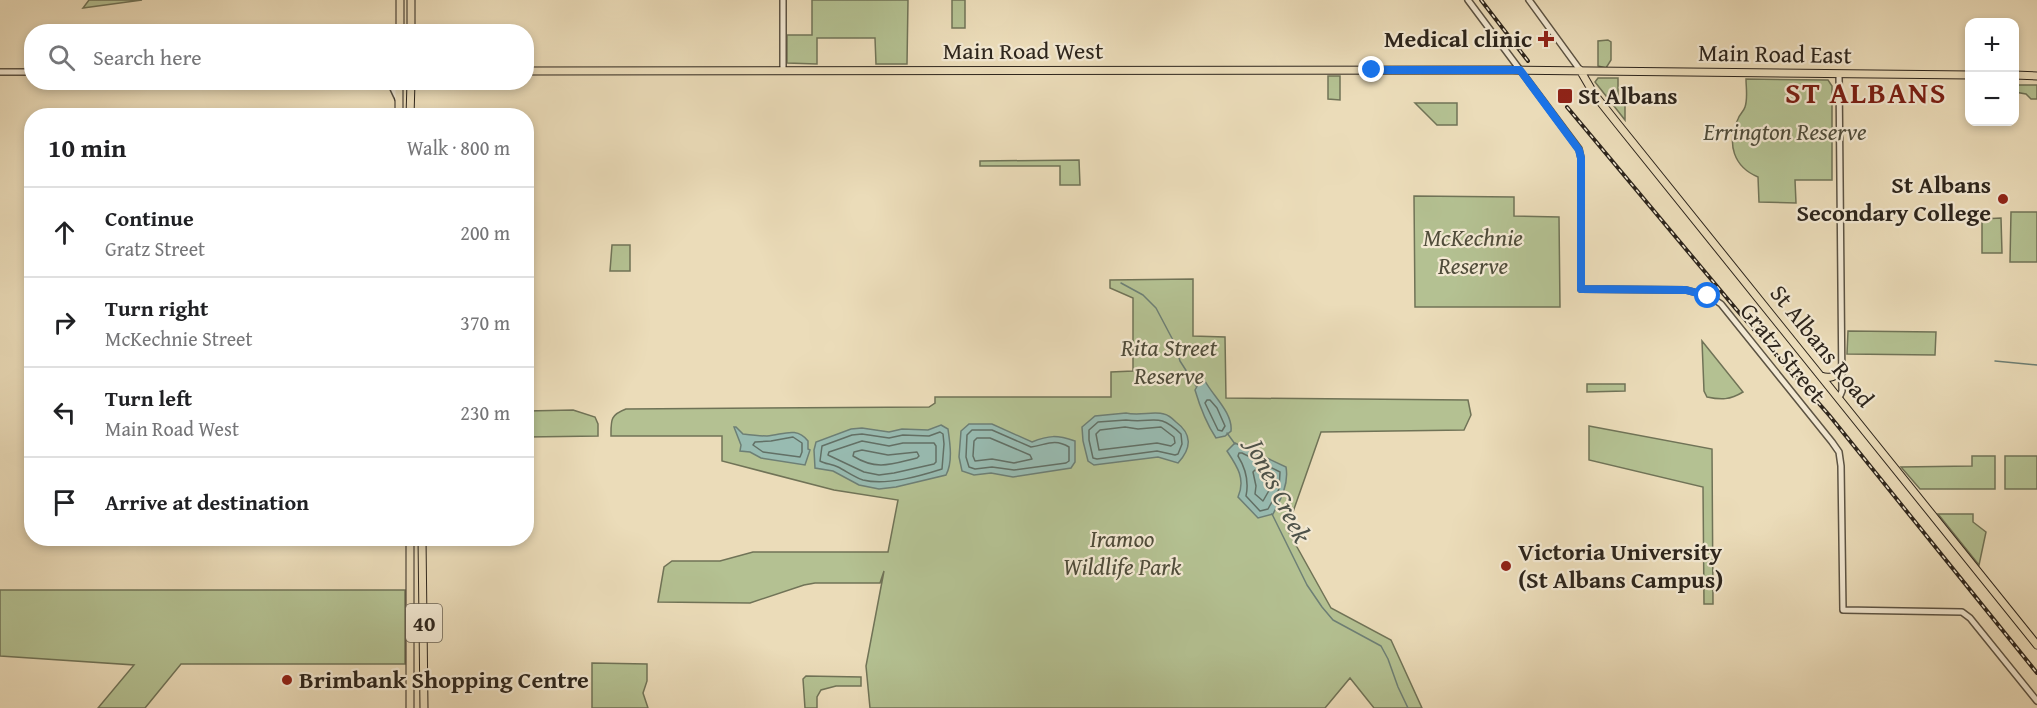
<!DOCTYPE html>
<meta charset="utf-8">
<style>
:root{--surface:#fff;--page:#f2f2f2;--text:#202124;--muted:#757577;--line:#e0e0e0}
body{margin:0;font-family:"Gentium Book Plus",serif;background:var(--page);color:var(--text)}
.controls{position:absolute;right:18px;top:18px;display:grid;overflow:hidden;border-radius:12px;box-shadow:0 3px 9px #0003}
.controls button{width:54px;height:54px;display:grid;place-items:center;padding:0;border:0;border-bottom:2px solid var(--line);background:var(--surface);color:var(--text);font:30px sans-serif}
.stop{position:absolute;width:18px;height:18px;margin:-14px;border:4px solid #1a73e8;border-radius:50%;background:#fff}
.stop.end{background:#1a73e8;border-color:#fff;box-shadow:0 2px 6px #0008}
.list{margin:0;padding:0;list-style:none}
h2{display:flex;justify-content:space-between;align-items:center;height:78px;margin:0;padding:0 24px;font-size:26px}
h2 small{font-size:20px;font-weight:400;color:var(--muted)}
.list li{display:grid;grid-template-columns:39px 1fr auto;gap:18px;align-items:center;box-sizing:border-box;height:90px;padding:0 24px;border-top:2px solid var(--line)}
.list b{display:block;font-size:22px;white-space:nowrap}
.list p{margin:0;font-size:20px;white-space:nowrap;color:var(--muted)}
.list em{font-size:20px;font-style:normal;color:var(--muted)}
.icon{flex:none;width:33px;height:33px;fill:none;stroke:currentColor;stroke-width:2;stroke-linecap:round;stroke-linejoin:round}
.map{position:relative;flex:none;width:2037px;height:708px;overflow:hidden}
.search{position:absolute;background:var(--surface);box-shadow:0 3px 9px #0003;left:24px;top:24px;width:510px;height:66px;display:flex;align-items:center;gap:15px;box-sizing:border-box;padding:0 21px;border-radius:24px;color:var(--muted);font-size:22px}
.panel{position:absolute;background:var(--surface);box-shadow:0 3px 9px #0003;left:24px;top:108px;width:510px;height:438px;border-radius:24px}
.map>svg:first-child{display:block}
.green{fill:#b4c192;stroke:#707357;stroke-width:1.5}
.water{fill:#98bbb1;stroke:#6d7f75;stroke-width:1.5}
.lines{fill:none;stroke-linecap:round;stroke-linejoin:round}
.shore{stroke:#627066;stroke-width:1.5}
.stream{stroke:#6d7f75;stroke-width:1.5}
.minor-casing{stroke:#5c5343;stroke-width:8}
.major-casing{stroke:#2d251c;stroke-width:9}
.minor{stroke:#f2e8d2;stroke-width:5}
.major{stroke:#ebdcb9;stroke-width:7}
.rail-casing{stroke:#2d251c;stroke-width:4}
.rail{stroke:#f2e8d2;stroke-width:1.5;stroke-dasharray:4.5;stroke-linecap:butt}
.route{stroke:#1a73e8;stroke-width:8}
.poi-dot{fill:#8f2418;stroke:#f2e8d2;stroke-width:2}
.labels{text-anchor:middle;stroke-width:4.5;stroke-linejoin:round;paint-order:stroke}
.shield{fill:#f2e8d2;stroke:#686053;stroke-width:1.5}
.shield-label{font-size:22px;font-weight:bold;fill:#2d251c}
.poi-label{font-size:24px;font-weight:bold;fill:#2d251c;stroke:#f2e8d2;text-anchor:start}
.street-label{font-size:24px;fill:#2d251c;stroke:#f2e8d2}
.park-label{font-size:24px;font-style:italic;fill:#4f4c3a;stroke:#f2e8d2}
.water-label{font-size:26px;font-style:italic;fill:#4d5249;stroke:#f2e8d2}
.district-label{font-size:30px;font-weight:bold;letter-spacing:1.5px;fill:#7a1f14;stroke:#f2e8d2}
</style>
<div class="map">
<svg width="2037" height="708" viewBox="0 0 2037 708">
<rect width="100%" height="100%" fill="#ebdcb9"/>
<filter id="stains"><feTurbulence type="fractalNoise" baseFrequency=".00333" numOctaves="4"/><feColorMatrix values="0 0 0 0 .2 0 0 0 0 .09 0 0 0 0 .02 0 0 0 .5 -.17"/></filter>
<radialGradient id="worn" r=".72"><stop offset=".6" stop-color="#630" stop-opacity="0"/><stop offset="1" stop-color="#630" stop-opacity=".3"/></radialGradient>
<path class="green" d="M89,0H142L83,8Z
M812,0H908L907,64H876L875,38H817V64L787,63V35H812Z
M952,0H965V28H952Z
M1608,40L1611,42V60L1606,68L1598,66V41Z
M1328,76H1340V100L1328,99Z
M1598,78H1618V102H1625V120L1595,82Z
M1746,79L1828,80L1832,86V180H1795L1796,203L1759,202L1758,177C1734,167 1726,144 1738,119C1739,115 1744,111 1745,107C1748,99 1746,87 1746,79Z
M2017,85H2037V99H2031L2026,94L2015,92V86Z
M1415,103H1457V125H1437Z
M1079,160L1080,185H1060V166H980V161Z
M1414,196L1514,197V216L1559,217L1560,307H1415Z
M2011,212H2037V262H2010Z
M2001,218L2002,253H1982V219Z
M612,245H630V271H610Z
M1193,279V336L1225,337L1226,398L1468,400L1471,415L1464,430L1321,432L1287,529L1331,608L1391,640L1422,708H1374L1350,678L1325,708H870L866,666L884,571L880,583H815L804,585L750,603L658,602L664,567L672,561H720L753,552H888L898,500L834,490L722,461V436H611C611,420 610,415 626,409L929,407L935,403V397H1111V372L1133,371V298L1110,288V280Z
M1848,331L1936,332L1935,355L1847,354Z
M1702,341L1743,392C1730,400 1721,400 1707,397L1704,391Z
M1625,384V391L1587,392V384Z
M573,410L595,417L598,424V436L527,437V411Z
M1589,426L1712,449L1713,604H1704L1703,487L1589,460Z
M1972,456H1995V489H1920L1901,467L1972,466Z
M2005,456H2037V489H2005Z
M1938,514H1973V522L1986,532L1979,565Z
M405,590V664H181L145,708H98L134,665L0,656V590Z
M592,663L647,664V681L643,693L648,708H592Z
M806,676L861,677V686H836L821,690L817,697V708H805L803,679Z"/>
<path class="water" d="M1205,381C1213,396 1233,413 1231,431L1225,436L1216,438C1206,423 1200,407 1195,390L1199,383Z
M1126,413C1139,416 1154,411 1164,414C1169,415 1173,419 1176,422C1192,434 1192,448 1178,463L1158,457L1094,465L1088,461L1083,441L1082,427L1095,416Z
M969,424H992L1032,442C1049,435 1057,435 1075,441V462L1071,468L1013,477L991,473L974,475L962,471L959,457L961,431Z
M941,425L948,429C950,443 953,462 946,475L896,487L879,489L859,485L833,471L815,468L814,450L816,442L851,429L862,428L889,432L902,429L928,430Z
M734,427H736L743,434C751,435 759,436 767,436C783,435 796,426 808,441V449L810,450L805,465L761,458L750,452L740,451L741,445Z
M1235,443L1286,467C1289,484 1281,499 1273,514L1258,518L1238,497C1246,479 1237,466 1227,451Z"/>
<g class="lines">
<path class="shore" d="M1207,400H1210L1217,408L1225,426L1222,431L1218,430L1205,403Z
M1126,420C1154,424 1157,411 1181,434L1182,444L1178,454L1175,455L1157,451L1097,459L1093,458L1089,440V430L1098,422Z
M1125,427L1138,429L1161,427L1174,437L1175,443L1171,446L1157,443L1099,450L1096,434L1100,430Z
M972,430H992L1031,447C1046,445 1054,438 1069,447V461L1066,463L1014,470L992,467L975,469L969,467L966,457L967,435Z
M940,432L943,434L944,444L942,469C920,476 886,486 863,480C854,477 846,471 838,467C832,464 825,464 820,461L822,446L852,435L862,434L889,438L903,435L929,436Z
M793,437L802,443V452L800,457L763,452L753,445L755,442L771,441Z
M977,438H990L1030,455L1032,459L1014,463L992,459L975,461L973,456L974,441Z
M862,441L889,446L903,443H934L936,446V462L934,464L894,473L879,475L864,472L828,455L829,452Z
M862,450L888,455L917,452L919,456L917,458C892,464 877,471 853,456L854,452Z
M1239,453H1242L1280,472L1279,489L1268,509L1260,511L1246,496C1249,482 1246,469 1238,456Z
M1255,470L1272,477L1271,487L1263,501L1255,494L1256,486L1253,472Z"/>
<path class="stream" d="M1121,283L1143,295L1156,308L1175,344L1180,361L1196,386
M1995,361L2037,365
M1227,433L1235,444
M1272,514L1307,585L1322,607L1333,620L1381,646L1388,659L1398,687L1408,708"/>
<defs>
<path id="minor" d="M1468,0L1579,149L1581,158V289L1686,290L1709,296L1721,304L1832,442L1839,452L1841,466L1843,610L1962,612L1970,618L2037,701
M1529,0L1580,70
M783,71V0
M0,72H32
M1839,74L1842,391L1839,398
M390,82L398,99"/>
<path id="major" d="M411,0V32
M400,32V0
M1580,70L1594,94L1617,123L2037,645
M526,71L1512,70L1970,75
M2014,75L2037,76
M399,116V82
M410,116L411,82
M1821,376C1828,379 1838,377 1841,369
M422,538L424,708
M410,708V538"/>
</defs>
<use href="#minor" class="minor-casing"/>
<use href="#major" class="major-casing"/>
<use href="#minor" class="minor"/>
<use href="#major" class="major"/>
<defs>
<path id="rail" d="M1481,0L1528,61
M1567,107L1736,309L1829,415L2037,673"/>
</defs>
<use href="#rail" class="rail-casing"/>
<use href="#rail" class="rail"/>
</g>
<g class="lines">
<path class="route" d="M1372,70H1520L1579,150L1581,158V289L1686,290L1708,296"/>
</g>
<g class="poi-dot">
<path d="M1543 30h6v6h6v6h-6v6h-6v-6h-6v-6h6z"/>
<rect x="1557" y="88" width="16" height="16" rx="3"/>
<circle cx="2003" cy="199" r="6"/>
<circle cx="1506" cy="566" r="6"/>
<circle cx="287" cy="680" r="6"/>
</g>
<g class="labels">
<rect class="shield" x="406" y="604" width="36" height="38" rx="4.5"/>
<g class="shield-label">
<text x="424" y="631">40</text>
</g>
<g class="poi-label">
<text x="1532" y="47" text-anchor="end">Medical clinic</text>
<text x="1578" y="104">St Albans</text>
<text x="1991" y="193" text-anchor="end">St Albans<tspan x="1991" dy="28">Secondary College</tspan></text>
<text x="1518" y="560">Victoria University<tspan x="1518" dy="28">(St Albans Campus)</tspan></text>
<text x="299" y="688">Brimbank Shopping Centre</text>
</g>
<g class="street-label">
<text x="1023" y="59">Main Road West</text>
<text transform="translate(1775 54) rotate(1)" y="8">Main Road East</text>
<text transform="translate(1822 346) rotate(51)" y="8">St Albans Road</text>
<text transform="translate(1783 353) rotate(51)" y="8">Gratz Street</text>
</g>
<g class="park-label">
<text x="1785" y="140">Errington Reserve</text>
<text x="1473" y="246">McKechnie<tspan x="1473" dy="28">Reserve</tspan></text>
<text x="1169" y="356">Rita Street<tspan x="1169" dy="28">Reserve</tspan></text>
<text x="1122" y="547">Iramoo<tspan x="1122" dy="28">Wildlife Park</tspan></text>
</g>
<g class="water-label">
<text transform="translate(1279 491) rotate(63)" y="9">Jones Creek</text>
</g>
<g class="district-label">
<text x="1866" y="103">ST ALBANS</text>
</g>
</g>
<rect width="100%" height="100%" filter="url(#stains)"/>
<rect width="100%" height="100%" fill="url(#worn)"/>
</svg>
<div class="controls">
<button>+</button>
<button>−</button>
</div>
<div class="stop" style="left:1708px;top:296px"></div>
<div class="stop end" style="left:1372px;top:70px"></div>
<div class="search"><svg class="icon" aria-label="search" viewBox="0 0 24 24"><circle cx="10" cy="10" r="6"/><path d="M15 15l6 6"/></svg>Search here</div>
<section class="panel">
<h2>10 min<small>Walk · 800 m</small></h2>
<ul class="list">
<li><svg class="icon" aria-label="ahead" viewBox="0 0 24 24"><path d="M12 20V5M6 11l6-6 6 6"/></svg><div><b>Continue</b><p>Gratz Street</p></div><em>200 m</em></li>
<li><svg class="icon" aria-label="right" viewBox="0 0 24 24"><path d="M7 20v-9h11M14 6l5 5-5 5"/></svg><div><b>Turn right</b><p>McKechnie Street</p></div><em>370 m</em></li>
<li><svg class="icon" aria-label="left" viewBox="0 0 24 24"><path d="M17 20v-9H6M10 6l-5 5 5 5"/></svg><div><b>Turn left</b><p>Main Road West</p></div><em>230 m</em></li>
<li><svg class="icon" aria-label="arrive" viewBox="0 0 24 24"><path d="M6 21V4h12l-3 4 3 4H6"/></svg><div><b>Arrive at destination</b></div></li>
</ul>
</section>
</div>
